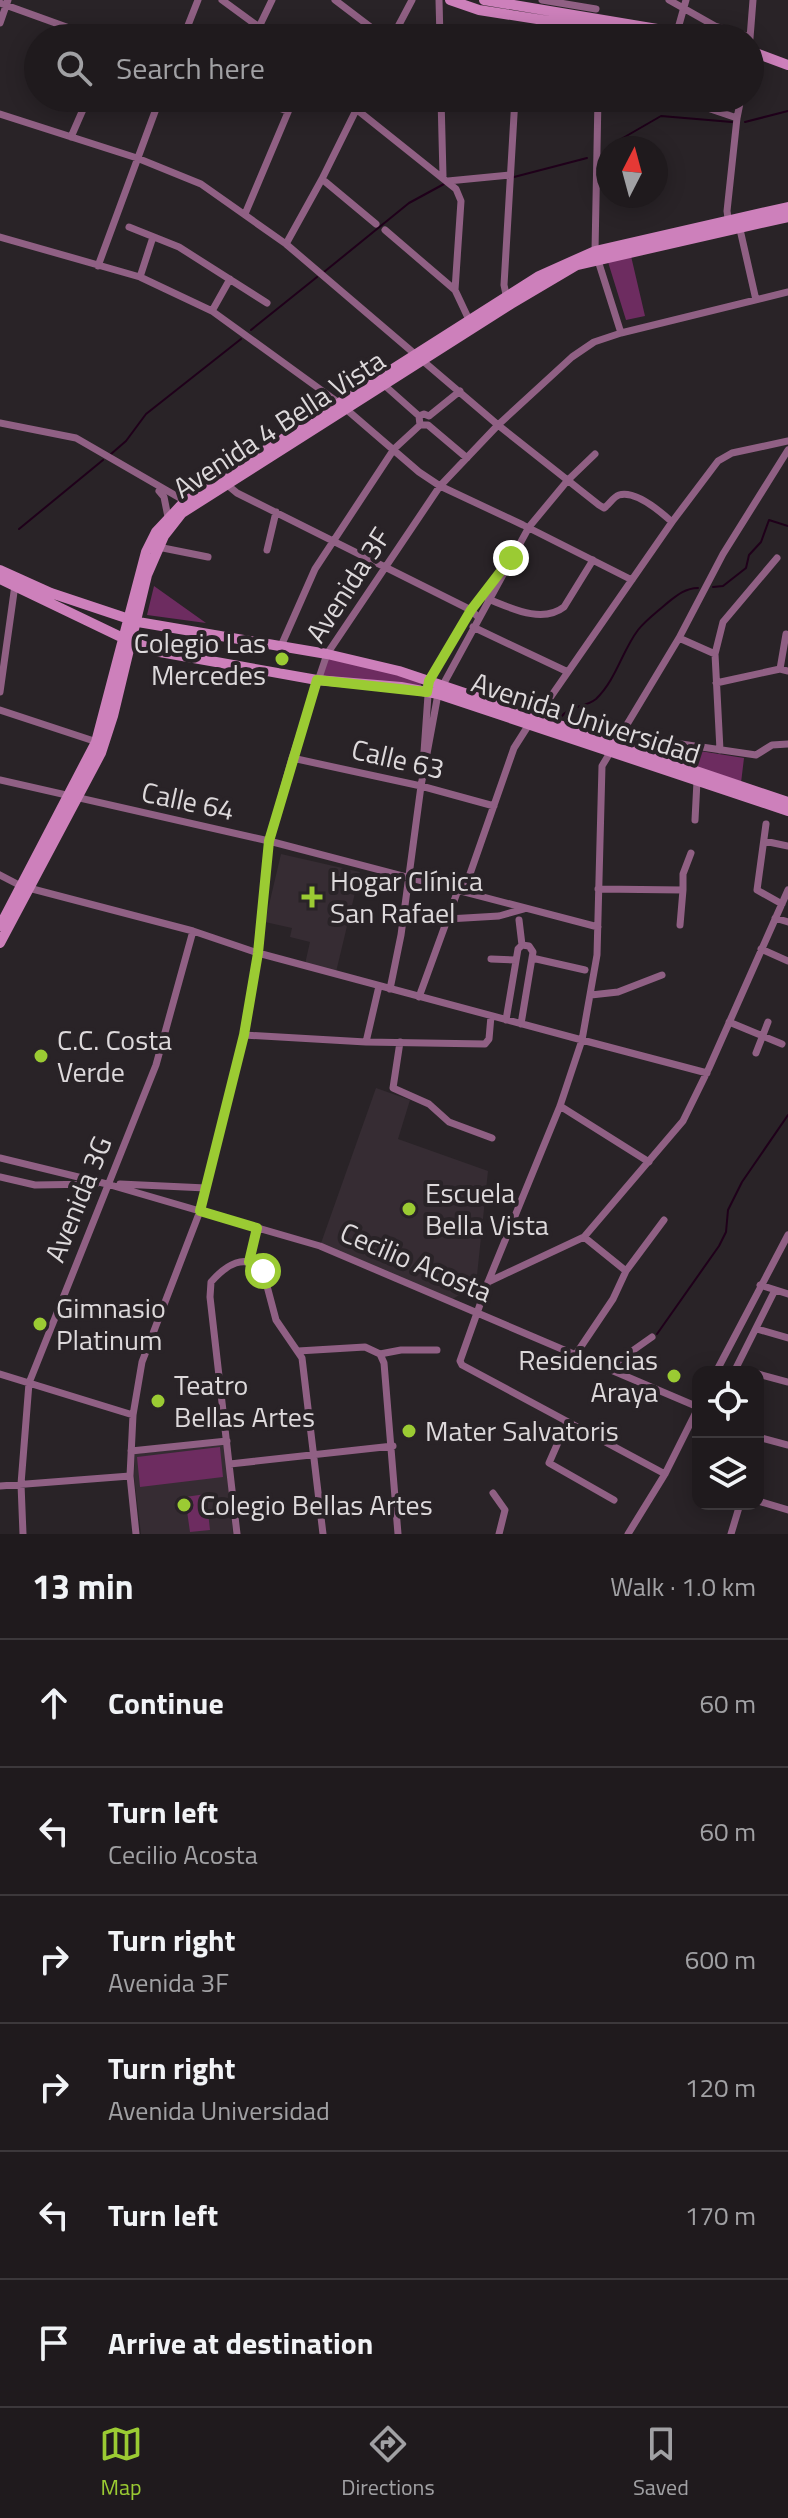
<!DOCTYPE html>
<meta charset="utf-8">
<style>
:root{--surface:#1f1a1d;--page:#272326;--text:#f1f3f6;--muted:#a1a1a4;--line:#3c383b;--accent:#9bcb33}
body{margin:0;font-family:"Titillium Web",sans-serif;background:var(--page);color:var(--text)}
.controls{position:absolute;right:24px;bottom:24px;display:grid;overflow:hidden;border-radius:16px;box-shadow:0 4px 20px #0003}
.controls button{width:72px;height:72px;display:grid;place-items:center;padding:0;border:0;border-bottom:2px solid var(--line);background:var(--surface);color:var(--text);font:40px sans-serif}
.compass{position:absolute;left:596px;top:136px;width:72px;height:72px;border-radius:50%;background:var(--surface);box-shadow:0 4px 20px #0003;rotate:6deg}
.stop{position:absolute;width:24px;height:24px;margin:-18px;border:6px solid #9bcb33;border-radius:50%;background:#fff}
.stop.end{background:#9bcb33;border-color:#fff;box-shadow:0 2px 8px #0008}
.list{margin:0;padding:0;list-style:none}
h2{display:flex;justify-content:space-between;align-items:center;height:104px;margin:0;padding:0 32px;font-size:34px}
h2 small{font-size:26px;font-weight:400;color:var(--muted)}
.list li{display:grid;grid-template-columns:52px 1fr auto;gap:24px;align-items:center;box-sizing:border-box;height:128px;padding:0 32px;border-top:2px solid var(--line)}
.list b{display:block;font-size:30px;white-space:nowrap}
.list p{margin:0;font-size:26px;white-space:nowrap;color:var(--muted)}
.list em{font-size:26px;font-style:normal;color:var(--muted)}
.icon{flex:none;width:44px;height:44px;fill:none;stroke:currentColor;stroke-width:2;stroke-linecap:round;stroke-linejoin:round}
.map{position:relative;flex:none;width:788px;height:1534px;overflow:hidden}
.search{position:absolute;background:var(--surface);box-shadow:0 4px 20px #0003;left:24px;right:24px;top:24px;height:88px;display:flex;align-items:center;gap:20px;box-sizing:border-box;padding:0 28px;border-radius:44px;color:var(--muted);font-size:30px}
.sheet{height:872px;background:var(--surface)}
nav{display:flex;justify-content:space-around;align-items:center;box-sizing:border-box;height:112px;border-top:2px solid var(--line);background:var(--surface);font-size:22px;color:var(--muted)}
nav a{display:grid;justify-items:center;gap:4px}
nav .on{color:var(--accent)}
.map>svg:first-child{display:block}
.built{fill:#362c33}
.green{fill:#6d2c60}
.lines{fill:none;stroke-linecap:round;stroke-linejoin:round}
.stream{stroke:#1f001a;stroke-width:2}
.street{stroke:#906084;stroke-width:7}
.secondary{stroke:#cd80bb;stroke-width:10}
.route{stroke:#9bcb33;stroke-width:10}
.poi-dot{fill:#9bcb33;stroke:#292327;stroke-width:3}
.labels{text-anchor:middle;stroke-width:8;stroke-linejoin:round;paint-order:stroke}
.street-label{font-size:28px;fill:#ddd9db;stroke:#292327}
.poi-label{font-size:28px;fill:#ddd9db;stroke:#292327;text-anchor:start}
</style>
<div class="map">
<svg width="788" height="1534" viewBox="0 0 788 1534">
<rect width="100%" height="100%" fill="#292327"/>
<path class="built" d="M281,854L360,872L336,972L305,964L310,942L290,937L292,928L265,922Z
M376,1088L410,1100L398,1139L488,1171L476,1285L451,1300L320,1246Z
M225,1444L233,1534H141L134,1476L135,1454Z"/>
<path class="green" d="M631,256L645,316L626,320L608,262Z
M154,586L206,623L147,615Z
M327,654L420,680L421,686L317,680Z
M624,739L744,758L741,783L622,744Z
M220,1447L223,1477L140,1487L137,1457Z
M206,1494L210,1530L190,1532L185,1497Z"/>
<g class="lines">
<path class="stream" d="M745,122L788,111
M609,146L661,116L732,122
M514,177L587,158
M324,272L409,203L444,184
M251,330L317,277
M111,454L126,441L146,414L241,339
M19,529L103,460
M713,587L723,586L746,568L749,555L761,542L769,520L788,526
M559,719C572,703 583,709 596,699C616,680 622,651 638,630C646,620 657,612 666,604C676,596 685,588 698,588
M657,1334L719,1246L726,1232L728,1210L742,1182L788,1115"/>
<path class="street" d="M222,0L274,38
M335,0L385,38
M439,0L440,38
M542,0L596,9
M669,0L715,26L750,37
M0,3L97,38
M0,23L8,0
M259,27L272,0
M677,32L686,0
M183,38L198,0
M392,38L412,0
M750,38L753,0
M254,98L287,111
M441,98L443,176
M598,98L595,251L621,333
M678,98L737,118L727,211L729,225
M356,109L456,189L461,201L455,290
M0,114L137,158L201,184L286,244L498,425L599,505L604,508C610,504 613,497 619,495C635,490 661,512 672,522
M737,118L741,98
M71,137L88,98
M322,179L376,224
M448,181L510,175
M245,214L294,98
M739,225L756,300
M129,227L179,247L267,303
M385,230L455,290L471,324
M0,237L140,277L212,311L339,403L419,472L440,486L523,525L632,580
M286,244L322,179L362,98
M98,266L160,98
M140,277L153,237
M507,299L504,285L515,98
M212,311L230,279
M383,384L419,416L420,425
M419,416L424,414L429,416L460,391
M0,423L76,438L185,501
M225,483L237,493L471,610L478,617
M159,491L164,497L168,517
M158,547L208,557
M267,550L276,512
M488,599C511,608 542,624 564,607L593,560
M473,627L568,672
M679,638L715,654
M281,646L315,569L394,449L420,425H428L467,458
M780,669L786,634
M716,683L780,669L788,671
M0,692L15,585
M0,710L100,743
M536,718L672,522L718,461L732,453L788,441
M620,735L756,755L772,745L788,744
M720,750L715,654L723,622L777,558
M424,752L429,681L471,610L496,577
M292,758L421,786L494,806
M0,780L269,841L598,927
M695,820L697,781
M766,824L757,890L782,904
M764,841L788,846
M0,875L21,886L193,931L258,953L582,1040L597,955L602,766L679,638L723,554L788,450
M598,889L683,890V874L691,853
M464,891L514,748L528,726
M775,918L788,922
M448,919L499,916L524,909
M519,920L522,945
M680,925L683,890
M761,949L788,961
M532,958L585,970
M491,959L516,960
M390,989L401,935L421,786L438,694L529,527L568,480L595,454
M591,995L618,992L662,975
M419,997L458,890
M506,1020L518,949L522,945L529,946L533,952L521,1024
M729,1022L782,1044
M244,1035L366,1042L485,1044L489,1039L491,1016
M366,1042L379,986
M400,1042L393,1088L429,1104L449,1122L492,1138
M756,1053L768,1022
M560,1106L649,1162
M0,1158L107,1184L320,1246L698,1407
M0,1177L35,1185L96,1184
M120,1184L206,1188
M584,1237L626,1271
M249,1262L257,1228
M488,1282L584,1237L683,1121L709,1068L788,890
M760,1285L788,1294
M757,1329L788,1338
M298,1351L365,1347L380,1354L384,1363L398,1534
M380,1354L401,1350H437
M576,1354L613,1299L626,1271L664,1220
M608,1368L652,1337
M736,1368L752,1372
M716,1372L788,1235
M734,1372L775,1290
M0,1374L133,1415
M758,1374L788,1382
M567,1422L549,1463L614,1500
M758,1437L788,1445
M131,1451L227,1441
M230,1464L393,1446
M665,1474L462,1365L460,1361L488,1282L560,1106L582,1040L707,1073
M0,1486L130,1476
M493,1493L505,1510L499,1534
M758,1501L788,1510
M23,1534L21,1484L29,1383L156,1065L193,931
M136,1534L130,1476L133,1415L142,1362L200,1211L244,1035L258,953L269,841L292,758L327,654L440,486L498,425L572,357L594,342L621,333L788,292
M237,1534L210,1297L211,1282C226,1265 245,1252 263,1271L276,1320L302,1358L323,1534
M628,1534L665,1474L698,1408
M731,1534L740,1504"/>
<path class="secondary" d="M450,0L479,10L657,38
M484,0L711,38
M750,51L788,65
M0,570L51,593L138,622L327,654L399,671L788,802
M0,579L123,638L160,652L317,680L401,687L438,694L788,811
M0,926L96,742L146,552L156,532L185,501L539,276L595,251L788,207
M0,943L101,753L113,716L147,575L164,536L182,513L511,304L577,265L788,217"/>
</g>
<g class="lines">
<path class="route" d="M263,1271L249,1262L257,1228L200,1211L244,1035L258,953L269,841L317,680L427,692L429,681L471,610L511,558"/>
</g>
<g class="poi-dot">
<circle cx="282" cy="659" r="8"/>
<path d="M308 885h8v8h8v8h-8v8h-8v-8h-8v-8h8z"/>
<circle cx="41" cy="1056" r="8"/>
<circle cx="409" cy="1209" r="8"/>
<circle cx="40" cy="1324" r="8"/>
<circle cx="674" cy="1376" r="8"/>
<circle cx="158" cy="1401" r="8"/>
<circle cx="409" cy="1431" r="8"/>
<circle cx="184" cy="1505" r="8"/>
</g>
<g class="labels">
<g class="street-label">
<text transform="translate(279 424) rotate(-33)" y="10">Avenida 4 Bella Vista</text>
<text transform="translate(348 585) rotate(-57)" y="10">Avenida 3F</text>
<text transform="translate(586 718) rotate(18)" y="10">Avenida Universidad</text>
<text transform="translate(398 759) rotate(13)" y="10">Calle 63</text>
<text transform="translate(188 801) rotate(12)" y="10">Calle 64</text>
<text transform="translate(78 1199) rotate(-68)" y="10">Avenida 3G</text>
<text transform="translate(416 1262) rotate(23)" y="10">Cecilio Acosta</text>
</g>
<g class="poi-label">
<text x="266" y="653" text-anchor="end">Colegio Las<tspan x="266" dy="32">Mercedes</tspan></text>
<text x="330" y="891">Hogar Clínica<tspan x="330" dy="32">San Rafael</tspan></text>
<text x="57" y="1050">C.C. Costa<tspan x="57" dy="32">Verde</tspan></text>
<text x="425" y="1203">Escuela<tspan x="425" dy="32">Bella Vista</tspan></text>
<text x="56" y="1318">Gimnasio<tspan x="56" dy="32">Platinum</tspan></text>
<text x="658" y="1370" text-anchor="end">Residencias<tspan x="658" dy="32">Araya</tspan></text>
<text x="174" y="1395">Teatro<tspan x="174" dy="32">Bellas Artes</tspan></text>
<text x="425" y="1441">Mater Salvatoris</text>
<text x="200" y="1515">Colegio Bellas Artes</text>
</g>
</g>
</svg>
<div class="controls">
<button><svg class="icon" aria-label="locate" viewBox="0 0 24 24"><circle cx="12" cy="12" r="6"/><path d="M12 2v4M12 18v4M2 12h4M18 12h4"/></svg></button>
<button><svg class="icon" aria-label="layers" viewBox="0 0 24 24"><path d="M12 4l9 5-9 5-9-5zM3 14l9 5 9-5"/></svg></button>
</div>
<svg class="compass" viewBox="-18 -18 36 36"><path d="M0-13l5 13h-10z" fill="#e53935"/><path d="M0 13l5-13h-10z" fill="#a1a1a4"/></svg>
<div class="stop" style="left:263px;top:1271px"></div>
<div class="stop end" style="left:511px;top:558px"></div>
<div class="search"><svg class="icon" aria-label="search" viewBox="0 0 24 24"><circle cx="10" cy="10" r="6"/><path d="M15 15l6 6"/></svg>Search here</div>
</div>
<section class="sheet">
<h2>13 min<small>Walk · 1.0 km</small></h2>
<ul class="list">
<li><svg class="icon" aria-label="ahead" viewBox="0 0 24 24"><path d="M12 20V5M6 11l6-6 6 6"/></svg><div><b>Continue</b></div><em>60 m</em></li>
<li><svg class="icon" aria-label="left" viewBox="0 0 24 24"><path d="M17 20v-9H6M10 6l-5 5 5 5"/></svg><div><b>Turn left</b><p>Cecilio Acosta</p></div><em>60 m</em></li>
<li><svg class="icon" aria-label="right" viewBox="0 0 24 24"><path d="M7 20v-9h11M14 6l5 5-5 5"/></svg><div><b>Turn right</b><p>Avenida 3F</p></div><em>600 m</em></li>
<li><svg class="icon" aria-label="right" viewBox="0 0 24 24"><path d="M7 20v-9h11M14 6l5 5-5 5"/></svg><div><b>Turn right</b><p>Avenida Universidad</p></div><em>120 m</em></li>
<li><svg class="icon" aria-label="left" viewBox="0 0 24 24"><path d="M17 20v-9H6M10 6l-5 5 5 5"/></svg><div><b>Turn left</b></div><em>170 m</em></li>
<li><svg class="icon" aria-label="arrive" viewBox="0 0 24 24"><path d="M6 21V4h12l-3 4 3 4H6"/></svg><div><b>Arrive at destination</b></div></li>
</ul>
</section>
<nav>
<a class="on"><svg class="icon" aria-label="map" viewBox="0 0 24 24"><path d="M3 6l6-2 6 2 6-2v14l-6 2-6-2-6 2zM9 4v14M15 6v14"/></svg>Map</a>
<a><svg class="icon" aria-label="directions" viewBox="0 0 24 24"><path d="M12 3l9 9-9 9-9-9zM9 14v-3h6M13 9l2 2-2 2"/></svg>Directions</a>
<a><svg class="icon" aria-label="saved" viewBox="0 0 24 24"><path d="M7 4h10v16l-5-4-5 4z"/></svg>Saved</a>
</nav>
